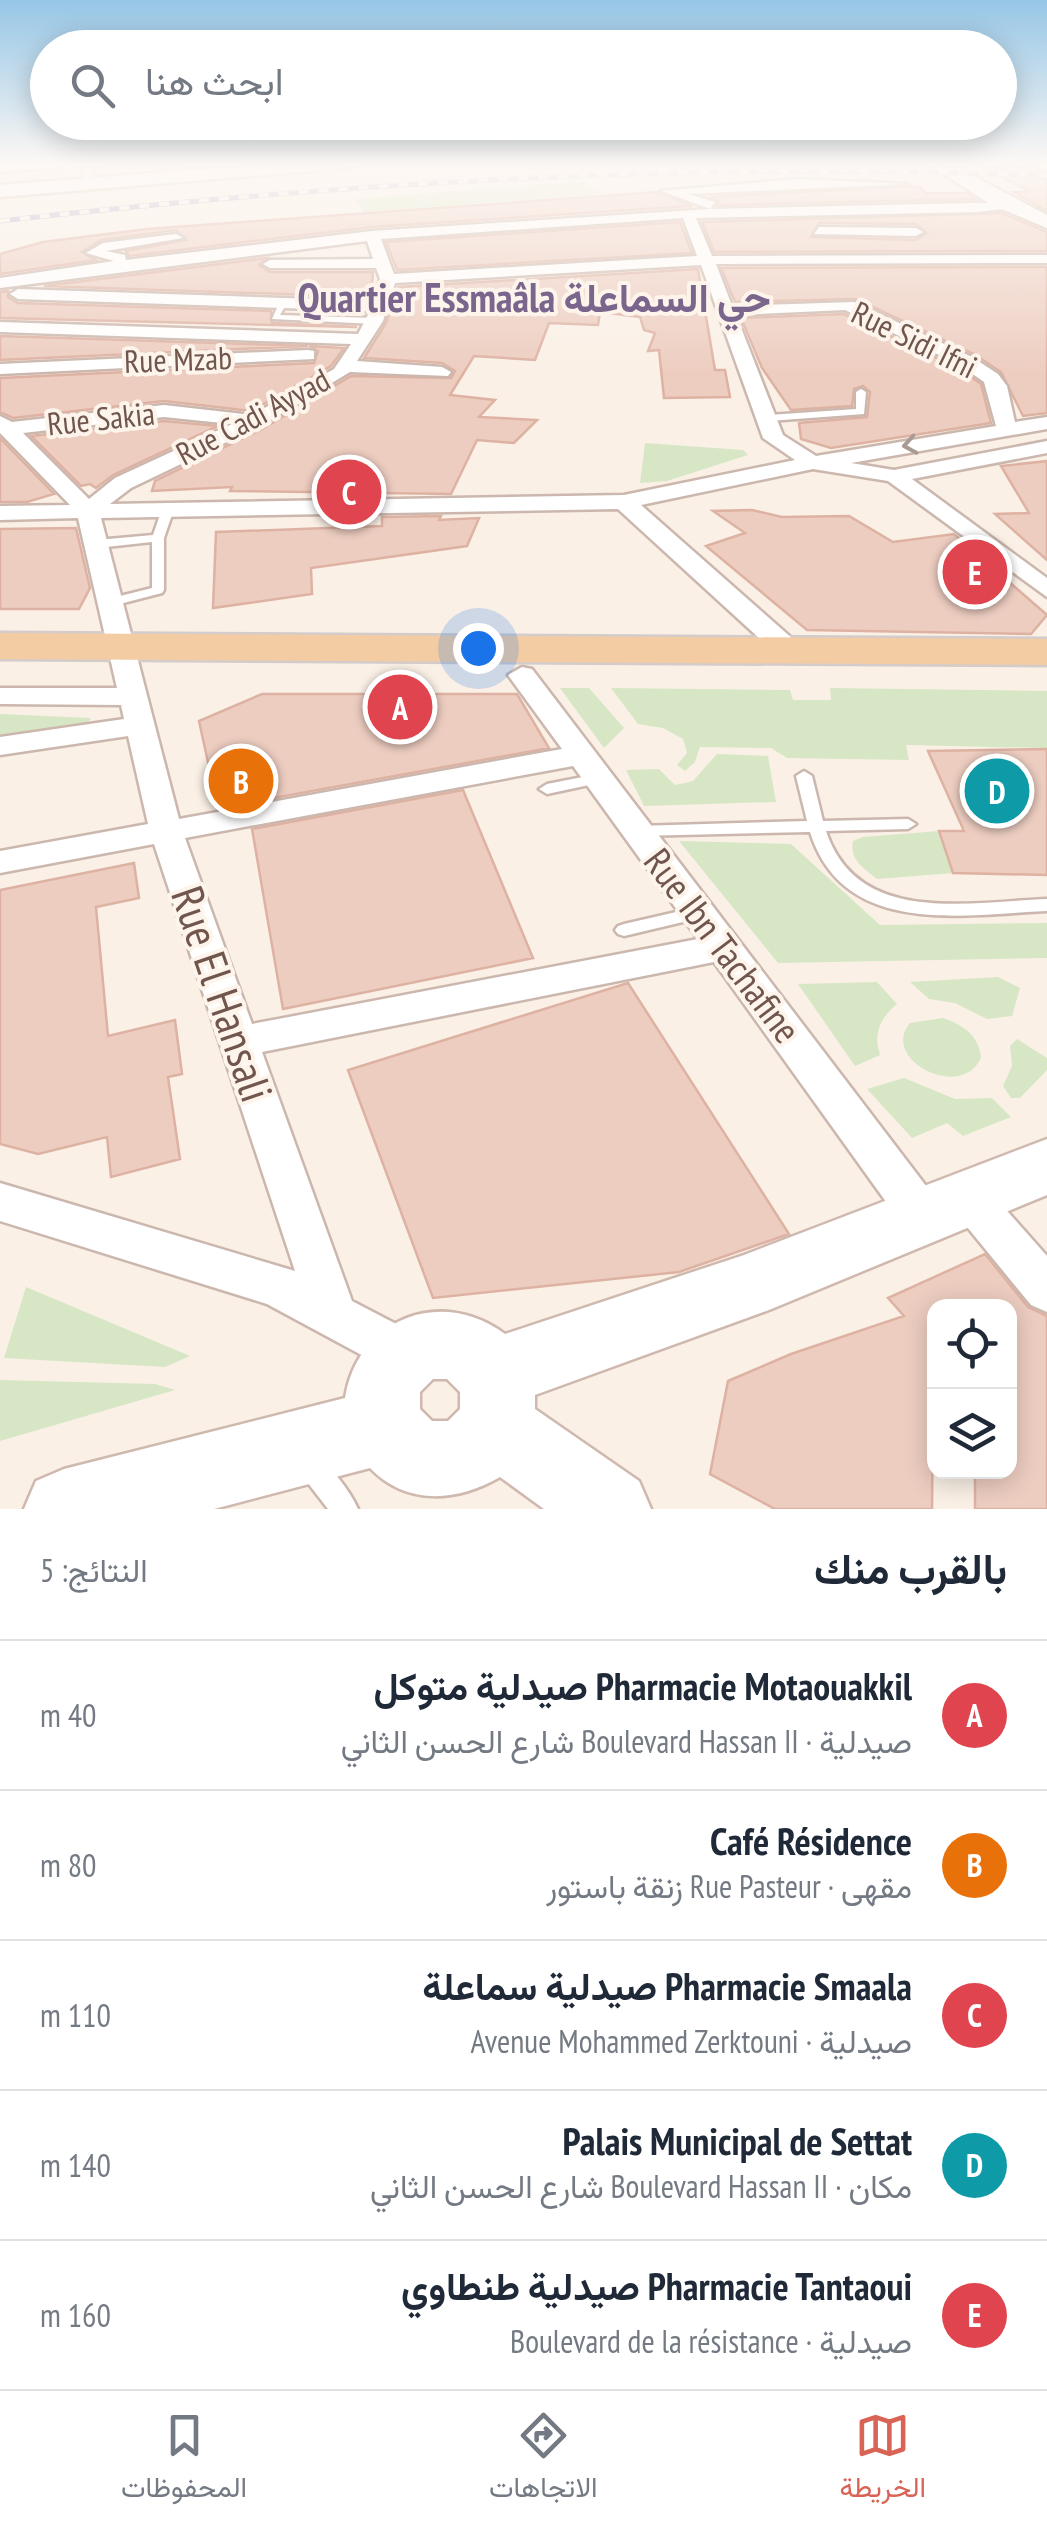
<!DOCTYPE html>
<html lang="ar">
<meta charset="utf-8">
<style>
:root{--surface:#fff;--page:#f2f2f3;--text:#1f2937;--muted:#747a83;--line:#e0e1e3;--accent:#d96355}
body{margin:0;font-family:"PT Sans Narrow",Vazirmatn,sans-serif;background:var(--page);color:var(--text);direction:rtl}
.controls{position:absolute;right:30px;bottom:30px;display:grid;overflow:hidden;border-radius:20px;box-shadow:0 5px 25px #0003}
.controls button{width:90px;height:90px;display:grid;place-items:center;padding:0;border:0;border-bottom:2px solid var(--line);background:var(--surface);color:var(--text);font:50px sans-serif}
.you{position:absolute;left:478px;top:648px;width:35px;height:35px;margin:-25px;border:8px solid #fff;border-radius:50%;background:#1a73e8;box-shadow:0 0 0 15px #1a73e833}
.badge{display:grid;place-items:center;width:65px;height:65px;border-radius:50%;background:var(--accent);color:#fff;font-size:32px;font-weight:700}
.pin{position:absolute;translate:-50% -50%;border:5px solid #fff;box-shadow:0 2px 10px #0006}
.list{margin:0;padding:0;list-style:none}
h2{display:flex;justify-content:space-between;align-items:center;height:130px;margin:0;padding:0 40px;font-size:42px}
h2 small{font-size:32px;font-weight:400;color:var(--muted)}
.list li{display:grid;grid-template-columns:65px 1fr auto;gap:30px;align-items:center;box-sizing:border-box;height:150px;padding:0 40px;border-top:2px solid var(--line)}
.list b{display:block;font-size:38px;white-space:nowrap}
.list p{margin:0;font-size:32px;white-space:nowrap;color:var(--muted)}
.list em{font-size:32px;font-style:normal;color:var(--muted)}
.icon{flex:none;width:55px;height:55px;fill:none;stroke:currentColor;stroke-width:2;stroke-linecap:round;stroke-linejoin:round}
.map{position:relative;flex:none;width:1047px;height:1509px;overflow:hidden;direction:ltr}
.search{position:absolute;background:var(--surface);box-shadow:0 5px 25px #0003;left:30px;right:30px;top:30px;height:110px;display:flex;align-items:center;gap:25px;box-sizing:border-box;padding:0 35px;border-radius:55px;color:var(--muted);font-size:38px}
.sheet{height:880px;background:var(--surface)}
nav{display:flex;justify-content:space-around;align-items:center;box-sizing:border-box;height:140px;border-top:2px solid var(--line);background:var(--surface);font-size:28px;color:var(--muted)}
nav a{display:grid;justify-items:center;gap:5px}
nav .on{color:var(--accent)}
.map>svg:first-child{display:block}
.green{fill:#d7e7c5}
.building{fill:#edcdc0;stroke:#deb2a2;stroke-width:2.5;fill-rule:evenodd}
.lines{fill:none;stroke-linecap:round;stroke-linejoin:round}
.lane-casing{stroke:#cbb7ad;stroke-width:5}
.street-casing{stroke:#cbb7ad;stroke-width:5}
.secondary-casing{stroke:#cfb8ae;stroke-width:5}
.primary-casing{stroke:#d4ccca;stroke-width:5}
.lane{fill:#fff;fill-rule:evenodd}
.street{fill:#fff;fill-rule:evenodd}
.secondary{fill:#fff;fill-rule:evenodd}
.primary{fill:#f3cca4;fill-rule:evenodd}
.rail-casing{stroke:#b2a5c3;stroke-width:5}
.rail{stroke:#fdf4ec;stroke-width:4;stroke-dasharray:10;stroke-linecap:butt}
.oneway{stroke:#aa9a94}
.labels{text-anchor:middle;stroke-width:8;stroke-linejoin:round;paint-order:stroke}
.far-street-label{font-size:32px;fill:#71564d;stroke:#fdf4ec}
.street-label{font-size:38px;fill:#71564d;stroke:#fdf4ec}
.far-district-label{font-size:40px;font-weight:bold;fill:#7a658d;stroke:#fdf4ec}
.near-street-label{font-size:45px;fill:#71564d;stroke:#fdf4ec}
</style>
<div class="map">
<svg width="1047" height="1509" viewBox="0 0 1047 1509">
<rect width="100%" height="100%" fill="#faf0e6"/>
<path class="green" d="M582,181L599,194L364,212L354,199Z
M645,443L743,450L748,455L667,481L640,483Z
M560,688H589L624,728L604,748Z
M611,688L790,690L793,700H831L830,688L1047,691V748L906,745L909,760L787,758L771,748L700,747L695,762L685,771L677,765L687,753L683,739L663,728L638,724Z
M0,714L91,718L85,727L0,740Z
M717,754L768,756L776,802L644,806L626,770L659,769L675,785L693,781Z
M939,831L953,873L877,879C864,868 849,860 853,841L863,837Z
M679,841L791,844L880,925L1047,923V958L778,963Z
M998,977L1020,988L1012,1016L987,1019L955,1003L929,999L910,982Z
M877,982L897,1004C880,1018 873,1034 880,1055L855,1066L798,984Z
M943,1018C963,1025 979,1035 981,1058C961,1102 879,1059 910,1023Z
M1017,1039L1047,1058V1070L1020,1098H1011L1003,1086L1012,1066L1010,1046Z
M904,1078L955,1099L992,1098L1011,1117L963,1136L947,1123L912,1138L867,1089Z
M26,1287L190,1356L165,1367L4,1358Z
M0,1380L155,1384L175,1390L0,1441Z"/>
<path class="building" d="M974,163H1024L1047,172V211L1013,192H1031Z
M911,186L920,187L925,193H966L976,199L717,205L719,201L710,197Z
M657,192L692,206L372,227L129,256L126,251L186,240L176,230L101,240L82,252L96,260L0,274V254L43,242L147,229Z
M1001,213L1047,232V251L714,252L702,222ZM819,223L916,224L927,233L916,240L811,237Z
M680,222L692,253L397,270L386,242Z
M267,258L259,265L270,272H373L371,297L44,286Z
M1047,267V413L1023,416L1001,372L974,354L856,299L735,302L721,268Z
M698,269L715,370H725L730,397L664,398L659,350L648,351L655,333L644,330L640,317L600,312L598,325L549,323L535,360L474,356L450,395L495,400L479,417L537,420L514,443L477,440L451,494L230,491L232,487L152,491L155,481L264,428L351,376L451,378L455,371L442,363L364,358L386,323L398,287Z
M8,291V297L18,303L271,311L272,323L357,327L0,318V292Z
M844,314L958,368L981,384L991,423L831,448L801,439L799,423L867,417L870,392L863,386L854,389L852,406L791,410L762,368L741,318Z
M0,336L308,346L0,360Z
M309,346L344,348L331,366L251,411L164,401L13,418L0,412V378L314,363L318,351Z
M164,421L218,426L113,475L96,488L90,484L81,486L31,436Z
M0,438L54,494L27,502H0Z
M1047,461V560L995,514L1029,513L1001,466Z
M752,510L782,517L849,516L893,542L954,534L1047,615L1031,634L807,630L706,546L745,533L713,511Z
M441,516L439,520L479,518L467,546L311,568L312,594L213,608L216,532L382,526V517Z
M76,528L90,588L79,609H0V529Z
M262,694H517L549,748L218,808L199,721Z
M1047,749V875L953,873L939,831H964L928,751Z
M463,790L533,958L283,1009L252,829Z
M134,863L139,898L96,907L108,1036L175,1020L182,1074L168,1077L180,1159L111,1177L107,1137L38,1154L0,1144V890Z
M628,983L789,1234L679,1272L433,1298L348,1070Z
M985,1254L1028,1307L1047,1316V1509H975V1472H1010V1306H934L932,1509H775L710,1474L728,1381L791,1354L904,1316L888,1298Z"/>
<g class="lines">
<defs>
<path id="lane" d="M280,301L287,303L280,315L375,318L379,321L375,324L272,319Z
M861,389L866,392L864,414L769,421L764,418L769,415L856,409V392Z
M168,506L174,509L164,538V590L162,593L112,606L108,605V599L152,588V542L97,548L91,544L97,540L153,535L162,509Z
M804,771L812,776L823,821L908,819L916,824L908,829L826,831C857,926 969,902 1047,899V911C960,915 843,937 810,832L637,836L629,831L637,826L807,821L796,776Z
M598,774L603,776L606,779L603,782L547,794L539,789L547,784Z
M698,907L704,909L707,913L704,917L624,936L618,934L615,930L618,926L624,924Z
M310,1452C326,1459 351,1492 358,1509H328L301,1474L297,1465L301,1456Z"/>
<path id="street" d="M66,163L60,167L0,172V164Z
M79,163H91L95,182H87Z
M797,179L908,184L688,194L715,202L710,209L1020,202L1027,206L978,212L696,218L712,256L1047,255V263L716,264L732,306L854,302L972,357L998,374L1007,386L1015,422L1047,417V429L851,463L894,470L1047,441V453L912,479L1047,578V597L888,481L813,469L641,505L802,647L805,653L802,659H782L618,509L101,518L179,819L562,749L508,675L522,667L532,669L939,1203L945,1217L939,1231L923,1237L907,1231L714,962L262,1052L352,1301L423,1338L430,1355L423,1372L406,1379L267,1304L0,1221V1183L295,1271L154,844L0,873V851L148,824L128,736L0,755V737L124,719L121,705L0,704V688H117L78,518L0,520V506L70,505L0,433V416L12,422L164,405L252,415L334,369L351,344L0,332V322L358,334L370,311L18,299L10,294L18,289L374,301L380,279L376,268H270L263,264L270,260L373,259L367,241L0,288V278L114,261L86,253L103,243L176,234L183,238L106,251L125,255L126,260L372,231L710,209L661,191ZM683,218L697,256L394,274L381,239ZM701,265L763,438L795,460L624,495L110,504L131,488L262,425L350,372L448,376L451,372L442,367L357,361L383,321L395,283ZM845,310L960,365L984,382L996,426L816,456L783,435L736,315ZM164,417L232,424L115,478L89,499L23,433ZM573,766L698,939L252,1024L185,838Z
M819,227L916,228L923,232L916,236L814,234Z
M308,350L314,351V359L0,374V364Z
M969,1179L984,1185L1047,1256V1312L1031,1305L954,1211L947,1198L954,1185Z"/>
<path id="secondary" d="M280,163H356L347,168L0,197V185Z
M927,163H949L1047,215V228L990,204Z
M1047,1139V1195L769,1310L535,1395V1409L639,1481L651,1509H544L500,1477C457,1502 407,1506 370,1468L214,1509H24L36,1481L64,1469L345,1398C357,1319 441,1286 505,1334L744,1255ZM433,1379H447L460,1392V1409L448,1421H432L420,1409V1392Z"/>
<path id="primary" d="M0,633L1047,639V665L0,659Z"/>
</defs>
<use href="#lane" class="lane-casing"/>
<use href="#street" class="street-casing"/>
<use href="#secondary" class="secondary-casing"/>
<use href="#primary" class="primary-casing"/>
<use href="#lane" class="lane"/>
<use href="#street" class="street"/>
<use href="#secondary" class="secondary"/>
<use href="#primary" class="primary"/>
<defs>
<path id="rail" d="M0,221C346,182 699,161 1047,176"/>
</defs>
<use href="#rail" class="rail-casing"/>
<use href="#rail" class="rail"/>
</g>
<defs><path id="oneway-chevron" d="M-2-3.5L2.5 0L-2 3.5" fill="none" stroke-width="1.6" stroke-linecap="round" stroke-linejoin="round" transform="scale(2.5)"/></defs>
<use class="oneway" href="#oneway-chevron" transform="translate(910 445) rotate(170)"/>
<linearGradient id="sky" x2="0" y2="1"><stop stop-color="#96c6e6"/><stop offset="0.44" stop-color="#fdf8f4"/><stop offset="1" stop-color="#fdf8f4" stop-opacity="0"/></linearGradient>
<rect width="1047" height="374" fill="url(#sky)"/>
<g class="labels">
<g class="far-street-label">
<text transform="translate(914 340) rotate(26)" y="11">Rue Sidi Ifni</text>
<text transform="translate(178 360) rotate(-2)" y="11">Rue Mzab</text>
<text transform="translate(253 417) rotate(-28)" y="11">Rue Cadi Ayyad</text>
<text transform="translate(101 419) rotate(-6)" y="11">Rue Sakia</text>
</g>
<g class="street-label">
<text transform="translate(722 946) rotate(53)" y="13">Rue Ibn Tachafine</text>
</g>
<g class="far-district-label">
<text x="534" y="312">Quartier Essmaâla حي السماعلة</text>
</g>
<g class="near-street-label">
<text transform="translate(222 994) rotate(71)" y="16">Rue El Hansali</text>
</g>
</g>
</svg>
<div class="controls">
<button><svg class="icon" aria-label="locate" viewBox="0 0 24 24"><circle cx="12" cy="12" r="6"/><path d="M12 2v4M12 18v4M2 12h4M18 12h4"/></svg></button>
<button><svg class="icon" aria-label="layers" viewBox="0 0 24 24"><path d="M12 4l9 5-9 5-9-5zM3 14l9 5 9-5"/></svg></button>
</div>
<div class="you"></div>
<div class="pin badge" style="left:400px;top:707px;background:#e0444e">A</div>
<div class="pin badge" style="left:241px;top:781px;background:#e8710a">B</div>
<div class="pin badge" style="left:349px;top:492px;background:#e0444e">C</div>
<div class="pin badge" style="left:997px;top:791px;background:#0f9aa8">D</div>
<div class="pin badge" style="left:975px;top:572px;background:#e0444e">E</div>
<div class="search"><svg class="icon" aria-label="search" viewBox="0 0 24 24"><circle cx="10" cy="10" r="6"/><path d="M15 15l6 6"/></svg>ابحث هنا</div>
</div>
<section class="sheet">
<h2>بالقرب منك<small>النتائج: 5</small></h2>
<ul class="list">
<li><span class="badge" style="background:#e0444e">A</span><div><b>Pharmacie Motaouakkil صيدلية متوكل</b><p>صيدلية · Boulevard Hassan II شارع الحسن الثاني</p></div><em>40 m</em></li>
<li><span class="badge" style="background:#e8710a">B</span><div><b>Café Résidence</b><p>مقهى · Rue Pasteur زنقة باستور</p></div><em>80 m</em></li>
<li><span class="badge" style="background:#e0444e">C</span><div><b>Pharmacie Smaala صيدلية سماعلة</b><p>صيدلية · Avenue Mohammed Zerktouni</p></div><em>110 m</em></li>
<li><span class="badge" style="background:#0f9aa8">D</span><div><b>Palais Municipal de Settat</b><p>مكان · Boulevard Hassan II شارع الحسن الثاني</p></div><em>140 m</em></li>
<li><span class="badge" style="background:#e0444e">E</span><div><b>Pharmacie Tantaoui صيدلية طنطاوي</b><p>صيدلية · Boulevard de la résistance</p></div><em>160 m</em></li>
</ul>
</section>
<nav>
<a class="on"><svg class="icon" aria-label="map" viewBox="0 0 24 24"><path d="M3 6l6-2 6 2 6-2v14l-6 2-6-2-6 2zM9 4v14M15 6v14"/></svg>الخريطة</a>
<a><svg class="icon" aria-label="directions" viewBox="0 0 24 24"><path d="M12 3l9 9-9 9-9-9zM9 14v-3h6M13 9l2 2-2 2"/></svg>الاتجاهات</a>
<a><svg class="icon" aria-label="saved" viewBox="0 0 24 24"><path d="M7 4h10v16l-5-4-5 4z"/></svg>المحفوظات</a>
</nav>
